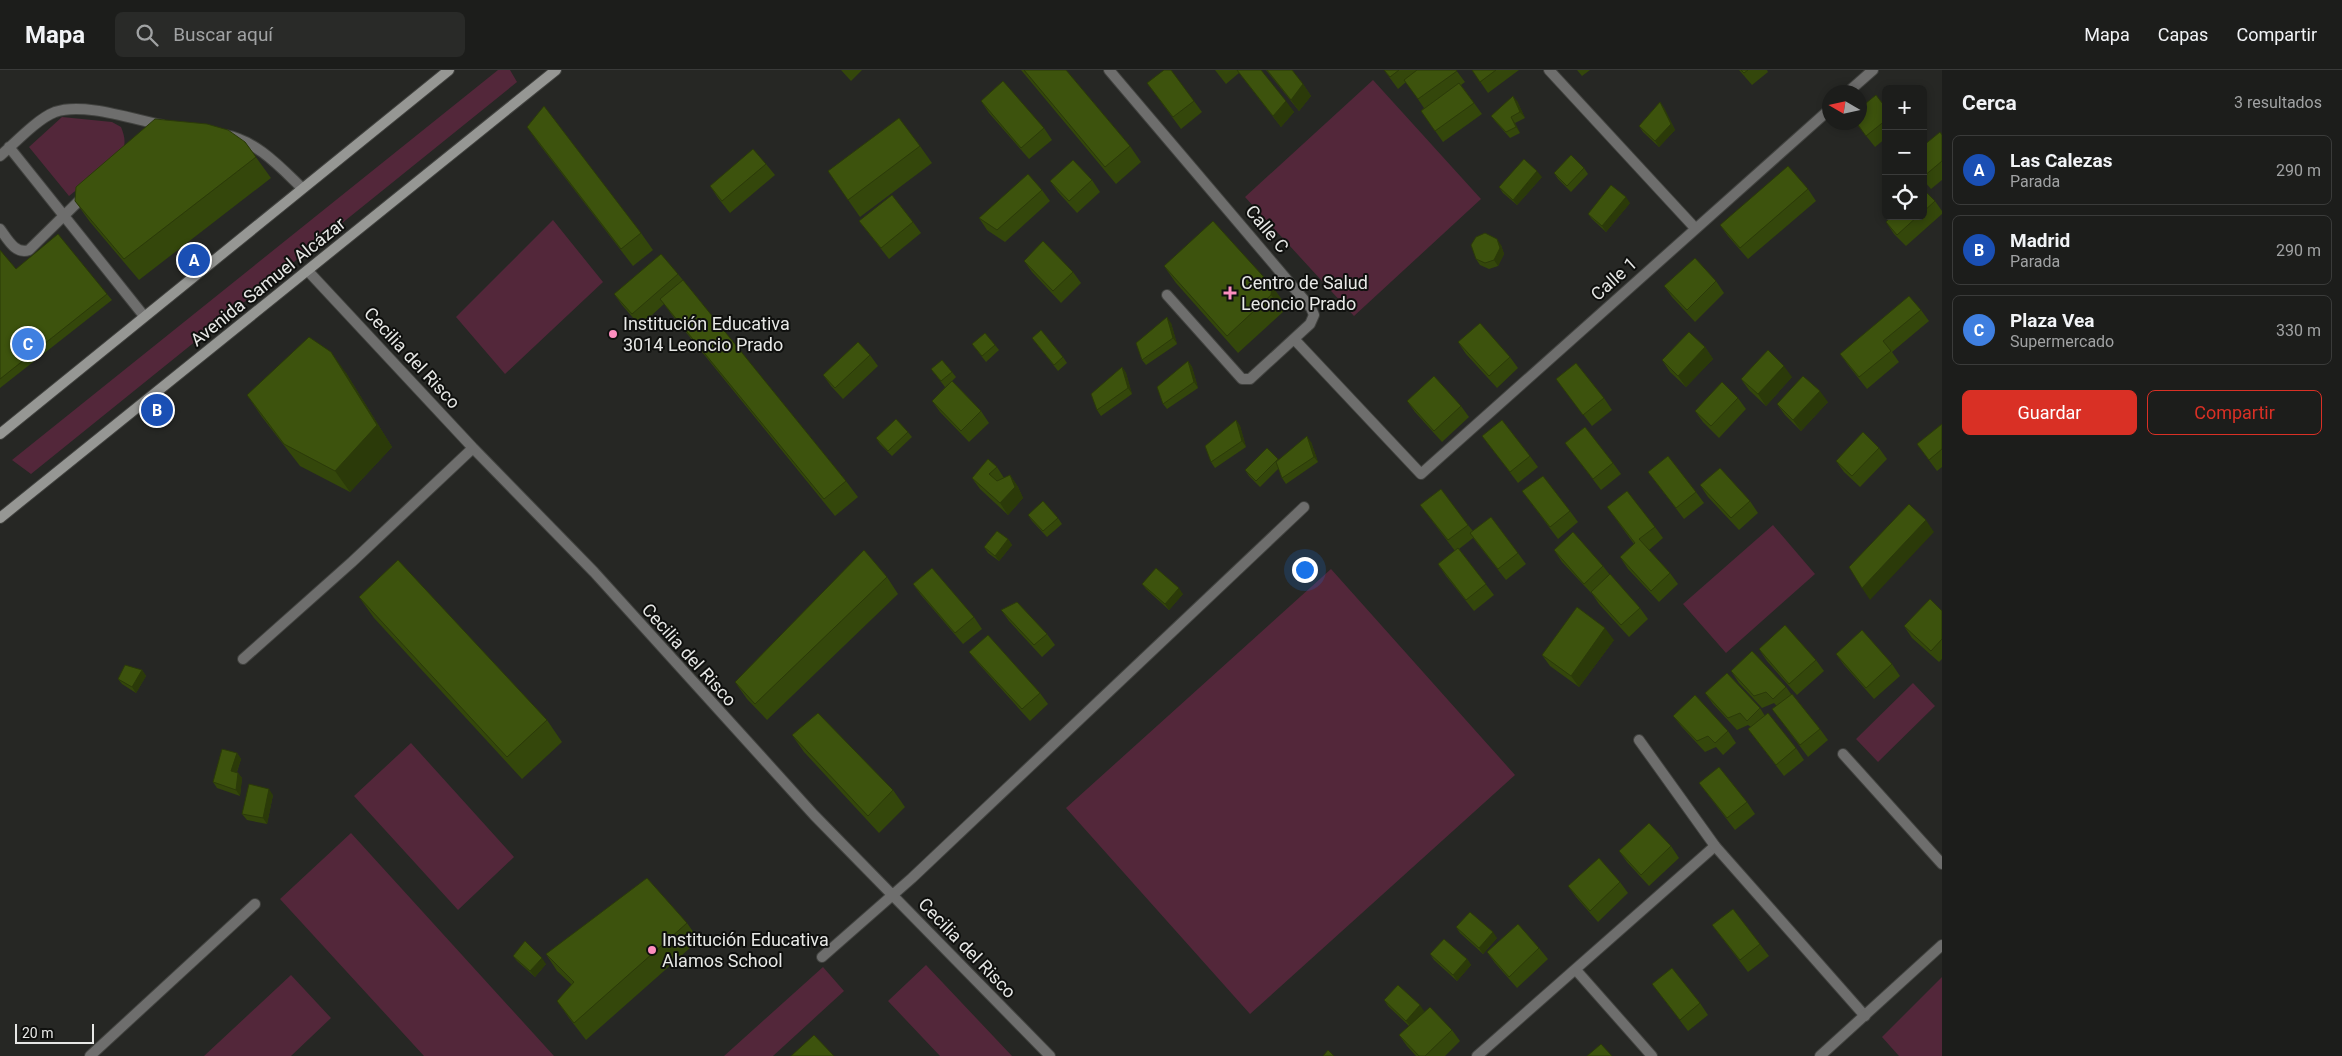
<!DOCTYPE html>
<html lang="es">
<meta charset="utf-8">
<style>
:root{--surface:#1c1d1b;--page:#292a28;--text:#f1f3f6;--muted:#a0a2a3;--line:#3a3b3a;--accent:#d93025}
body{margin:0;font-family:Roboto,sans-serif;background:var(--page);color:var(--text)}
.controls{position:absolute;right:15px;top:15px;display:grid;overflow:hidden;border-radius:8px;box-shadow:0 2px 8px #0003}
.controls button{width:45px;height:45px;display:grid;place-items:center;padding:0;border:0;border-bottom:1px solid var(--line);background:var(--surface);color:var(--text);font:25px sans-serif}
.compass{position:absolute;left:1822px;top:15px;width:45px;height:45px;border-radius:50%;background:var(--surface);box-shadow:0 2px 8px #0003;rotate:279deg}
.scale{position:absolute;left:15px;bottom:12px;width:79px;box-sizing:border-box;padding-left:5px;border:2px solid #e7e8e6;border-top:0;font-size:14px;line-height:18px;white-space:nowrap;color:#e7e8e6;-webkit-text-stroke:4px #0f100e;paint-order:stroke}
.you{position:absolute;left:1304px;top:499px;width:18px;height:18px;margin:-12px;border:4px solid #fff;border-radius:50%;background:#1a73e8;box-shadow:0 0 0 8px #1a73e833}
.badge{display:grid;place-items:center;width:32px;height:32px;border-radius:50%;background:var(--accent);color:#fff;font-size:16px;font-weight:700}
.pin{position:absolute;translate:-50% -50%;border:2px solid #fff;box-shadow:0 1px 5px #0006}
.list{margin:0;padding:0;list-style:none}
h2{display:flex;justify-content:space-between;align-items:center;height:65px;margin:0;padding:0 20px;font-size:21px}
h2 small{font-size:16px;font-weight:400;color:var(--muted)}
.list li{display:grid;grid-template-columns:32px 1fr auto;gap:15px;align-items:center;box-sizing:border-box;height:70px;margin:0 10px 10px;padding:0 10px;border:1px solid var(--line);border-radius:8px}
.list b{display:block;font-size:19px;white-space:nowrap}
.list p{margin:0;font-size:16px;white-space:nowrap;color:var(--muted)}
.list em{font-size:16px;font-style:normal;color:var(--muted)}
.actions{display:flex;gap:10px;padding:15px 20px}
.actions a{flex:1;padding:11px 0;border:1px solid var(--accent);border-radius:8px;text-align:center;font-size:18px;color:var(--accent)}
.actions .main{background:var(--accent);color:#fff}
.icon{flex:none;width:28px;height:28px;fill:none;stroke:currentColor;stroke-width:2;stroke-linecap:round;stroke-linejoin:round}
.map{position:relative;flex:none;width:1942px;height:986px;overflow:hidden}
header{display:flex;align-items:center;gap:30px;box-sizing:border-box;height:70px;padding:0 25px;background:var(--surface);border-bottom:1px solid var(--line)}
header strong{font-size:24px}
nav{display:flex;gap:28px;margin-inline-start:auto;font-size:18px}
.search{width:350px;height:45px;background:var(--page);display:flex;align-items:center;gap:12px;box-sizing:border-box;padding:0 18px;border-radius:8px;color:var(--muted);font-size:19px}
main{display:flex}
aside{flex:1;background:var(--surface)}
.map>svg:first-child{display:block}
.green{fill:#53273a}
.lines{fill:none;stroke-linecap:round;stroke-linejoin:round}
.pedestrian-casing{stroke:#41423f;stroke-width:12}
.minor-casing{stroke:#41423f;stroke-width:12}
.tertiary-casing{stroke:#41423f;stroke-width:12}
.secondary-casing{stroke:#41423f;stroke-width:12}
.pedestrian{stroke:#6e6e6d;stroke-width:10}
.minor{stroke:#6e6e6d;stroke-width:10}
.tertiary{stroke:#6e6e6d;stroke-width:10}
.secondary{stroke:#969794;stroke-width:10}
.wall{fill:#34470b}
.shaded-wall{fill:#2b3a09}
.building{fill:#3d530d;stroke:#2b3a09}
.poi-dot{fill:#fd8ebf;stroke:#0f100e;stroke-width:2}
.labels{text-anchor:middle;stroke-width:4;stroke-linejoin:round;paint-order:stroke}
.street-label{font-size:18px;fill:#e7e8e6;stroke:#0f100e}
.poi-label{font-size:18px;fill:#e7e8e6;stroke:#0f100e;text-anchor:start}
</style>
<header>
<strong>Mapa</strong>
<div class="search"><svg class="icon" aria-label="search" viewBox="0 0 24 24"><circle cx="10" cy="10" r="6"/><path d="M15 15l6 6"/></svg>Buscar aquí</div>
<nav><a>Mapa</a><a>Capas</a><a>Compartir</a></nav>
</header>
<main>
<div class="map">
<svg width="1942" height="986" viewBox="0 0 1942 986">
<rect width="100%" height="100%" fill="#262724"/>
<path class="green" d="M498,0H510L517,12L31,404L12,390Z
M1373,10L1481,129L1354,246L1245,127Z
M62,47L112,52L121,57C125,67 126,73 122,83L69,126L29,77Z
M553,150L603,212L505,304L456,247Z
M1773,455L1815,504L1726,583L1683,534Z
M1331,499L1515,705L1250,944L1066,738Z
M1913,613L1935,636L1878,692L1856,669Z
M411,673L514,787L458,840L354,726Z
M351,763L554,986H424L280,829Z
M926,895L1012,986H940L888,931Z
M823,897L844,921L773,986H724Z
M291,905L331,948L291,986H204Z
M1942,907V986H1899L1882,967Z"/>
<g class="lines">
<defs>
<path id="pedestrian" d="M1576,900L1652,986
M1477,986L1715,776"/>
<path id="minor" d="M1109,0L1311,238L1314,245L1310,254L1250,309H1242L1167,225
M1549,0L1695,158
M1848,22L1873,0
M225,65C257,71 280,97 302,118
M9,77L144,246
M0,86C15,73 37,49 55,42C83,32 132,49 162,55
M0,159C7,168 15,185 29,180L85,125
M308,201L473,378L594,502L814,745L1050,986
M1294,269L1421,404L1830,39
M243,589L352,492L473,378
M1639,670L1715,776L1865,946
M1843,684L1942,794
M822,887L912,808L1304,437
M90,986L255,834"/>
<path id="tertiary" d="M1820,986L1942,875"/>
<path id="secondary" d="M0,364L449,0
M0,448L556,0"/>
</defs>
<use href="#pedestrian" class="pedestrian-casing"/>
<use href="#minor" class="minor-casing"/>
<use href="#tertiary" class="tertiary-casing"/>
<use href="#secondary" class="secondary-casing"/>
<use href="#pedestrian" class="pedestrian"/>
<use href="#minor" class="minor"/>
<use href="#tertiary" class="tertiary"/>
<use href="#secondary" class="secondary"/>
</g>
<path class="wall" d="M841,0H862L851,11Z
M1021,0H1066L1130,76L1141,92L1116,114Z
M1215,0H1261L1294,42L1281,57L1239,3L1226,14Z
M1266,0H1292L1303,14L1311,26L1299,41Z
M1384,0H1456L1465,12L1461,15L1482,44L1443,72L1421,41L1424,38L1406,12L1398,19Z
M1472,0H1519L1488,23Z
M1577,0H1590L1582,6Z
M1739,0H1767L1768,2L1752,15Z
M1147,13L1194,31L1202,42L1181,59Z
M981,31L1044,58L1052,70L1029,89L989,43Z
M1517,31L1525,48L1515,53L1520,63L1510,68L1495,51L1491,46Z
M1660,32L1664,38L1675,60L1659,77L1643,62L1639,56Z
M1886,38V68L1875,77L1855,52H1860Z
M527,57L641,163L653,180L633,196L539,74Z
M1942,65V110L1931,119L1923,110V76Z
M245,72L271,108L139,210L90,152L75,131Z
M920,76L932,93L860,147L828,101Z
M766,94L775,105L730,143L718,128L710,116Z
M1584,98L1588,104L1571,122L1558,109L1554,103Z
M1542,107L1517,135L1503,123L1499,117Z
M1092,110L1100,122L1077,143L1058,122L1050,111Z
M1808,119L1816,131L1748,189L1728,166L1720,155Z
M1923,119L1935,131L1942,141V144L1906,176L1894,164L1886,152L1892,146H1923Z
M1042,120L1050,131L1005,172L987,160L979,148Z
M1630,133L1606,162L1592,149L1588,144Z
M859,151L913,152L921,163L889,189Z
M1501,175L1504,184L1498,196L1489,199L1480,195L1476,189Z
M0,180L16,199L107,224L112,230L0,318Z
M1024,191L1073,202L1081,213L1061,233L1032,202Z
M1164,196L1272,216L1284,233L1283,242L1238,283L1176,213Z
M678,204L846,411L858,427L835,446L672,245L664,234L640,256L622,235L614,224Z
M1716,211L1724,223L1695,252L1672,227L1664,216Z
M1921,240L1929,251L1892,282L1899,292L1867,319L1848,295L1840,284Z
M1171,253L1177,274L1146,295L1142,290Z
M1032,268L1063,287L1067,293L1058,301Z
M1458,272L1510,287L1518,298L1497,318L1466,284Z
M972,274L995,275L999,280L986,292Z
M1705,277L1713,289L1686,317L1670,302L1662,290Z
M870,285L878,296L843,329L831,316L823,305Z
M1188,291L1192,297L1198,318L1167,339L1163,334Z
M1122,297L1126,303L1132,324L1101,346L1097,340Z
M931,299L952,302L956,307L952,311L981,341L989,353L969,372L940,342L932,331L951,311L945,317Z
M346,303L392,377L350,422L300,396L262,347L247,325Z
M1792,307L1766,336L1749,320L1741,309Z
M1556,309L1604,328L1612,340L1592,356Z
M1738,328L1746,339L1719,368L1703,352L1695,341Z
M1407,331L1461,336L1469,347L1442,372L1415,342Z
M1828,332L1801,361L1785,345L1777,334Z
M1236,350L1240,356L1246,377L1215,398L1211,392Z
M1942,354V397L1937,401L1917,374Z
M908,362L912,367L892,386L880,374L876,368Z
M1482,366L1530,386L1538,397L1518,413Z
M1311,372L1318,392L1286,414L1282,408L1279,398L1260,417L1249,406L1245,400L1267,378L1278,390Z
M1565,373L1613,393L1621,404L1601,420Z
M1879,378L1887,389L1860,417L1844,402L1836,391Z
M997,397L1004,408L1010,405L1018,417L1023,428L1008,445L980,419L972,408Z
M1648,402L1696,422L1704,433L1684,449Z
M1700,415L1750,431L1758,443L1739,460L1708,427Z
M1522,421L1570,441L1578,452L1558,469Z
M1420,435L1468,455L1473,461L1518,483L1526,494L1506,510L1473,468L1459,479L1494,525L1474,541L1446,506L1438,494L1455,481Z
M1607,437L1655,457L1663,468L1649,480L1670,503L1678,514L1659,532L1628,499L1620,487L1634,474Z
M1028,445L1058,448L1062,454L1047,467L1032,451Z
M1008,469L1012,475L999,491L988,483L984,477Z
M1554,480L1603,496L1610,505L1640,538L1648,549L1629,567L1599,534L1593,525L1562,492Z
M887,507L898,524L767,650L747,629L735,612Z
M913,514L974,547L982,559L963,574L921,525Z
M1142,514L1183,524L1169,540L1146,519Z
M359,527L547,650L562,672L522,709L374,548Z
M1001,540L1047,564L1055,575L1042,587L1009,551Z
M1942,541V589L1939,592L1912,568L1904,556Z
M1614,570L1579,617L1550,596L1542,585Z
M1759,579L1816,590L1824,601L1797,625L1767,591Z
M969,582L1040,623L1048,634L1030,651L978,593Z
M1836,584L1892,594L1900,606L1874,629L1844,595Z
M142,600L146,606L136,623L122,614L118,609Z
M1731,601L1786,617L1791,624L1820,659L1828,670L1808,687L1772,639L1777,636L1774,633L1762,638L1739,613Z
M1705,623L1760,638L1765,646L1796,678L1804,690L1784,706L1748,659L1751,657L1748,655L1737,660L1713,634Z
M1673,646L1728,661L1736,673L1723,685L1716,677L1705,682L1682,657Z
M792,665L893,720L905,737L879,763L804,682Z
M237,683L241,689L237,702L238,703L242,708L240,726L217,718L213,712Z
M1699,713L1747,732L1755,744L1735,760Z
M273,725L267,754L247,750L242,744Z
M1671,776L1679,788L1649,816L1627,792L1619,781Z
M1620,812L1628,823L1598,852L1576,827L1568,816Z
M687,853L699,870L586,970L569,948L557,931L572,915L557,901L546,884Z
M1712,855L1760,874L1769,886L1748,902Z
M1456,857L1497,868L1483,884L1460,863Z
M1539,878L1548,889L1517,918L1495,893L1487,882Z
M1430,884L1467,889L1471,895L1457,911L1434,890Z
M513,886L546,894L535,907L517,891Z
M1652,914L1700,933L1708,945L1688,961Z
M1384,930L1424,941L1420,946L1452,960L1460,971L1445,986H1416L1407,976L1399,965L1409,956L1388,936Z"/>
<path class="shaded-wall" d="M1303,14L1311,26L1299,41L1291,30Z
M1513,26L1517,31L1525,48L1520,42Z
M1286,31L1294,42L1281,57L1273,46Z
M1660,32L1664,38L1675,60L1659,77L1655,71Z
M1511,47L1515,53L1520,63L1516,57Z
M1537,101L1542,107L1517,135L1513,130Z
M1626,127L1630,133L1606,162L1602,156Z
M1497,169L1501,175L1504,184L1498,196L1494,190Z
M1272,216L1284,233L1283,242L1271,225Z
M1167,247L1171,253L1177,274L1173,268Z
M1705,277L1713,289L1686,317L1678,306Z
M331,282L346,303L392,377L350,422L335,401Z
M1188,291L1192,297L1198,318L1194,312Z
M1784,296L1792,307L1766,336L1758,324Z
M1122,297L1126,303L1132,324L1128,318Z
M1820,321L1828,332L1801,361L1793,350Z
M1236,350L1240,356L1246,377L1242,371Z
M1307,366L1311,372L1318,392L1314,387Z
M1010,405L1018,417L1023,428L1008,445L1000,433Z
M1926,450L1934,462L1870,530L1862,518Z
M1008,469L1012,475L999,491L995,486Z
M1179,518L1183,524L1169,540L1165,534Z
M1605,558L1614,570L1579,617L1571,606Z
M142,600L146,606L136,623L132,617Z
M237,683L241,689L235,707L231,701Z
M238,703L242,708L240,726L236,720Z
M269,719L273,725L267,754L263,748Z
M1493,862L1497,868L1483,884L1479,878Z
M542,888L546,894L535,907L530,901Z
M1467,889L1471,895L1457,911L1453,905Z
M1420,935L1424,941L1411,957L1406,951Z"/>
<path class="building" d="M1024,0H1066L1130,76L1105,97Z
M1164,0H1171L1194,31L1173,47L1147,13Z
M1237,0H1261L1286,31L1273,46Z
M1267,0H1292L1303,14L1291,30Z
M1384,0H1399L1390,7Z
M1417,0H1456L1457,1L1418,29L1404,10Z
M1472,0H1496L1480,12Z
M1741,0H1748L1744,3Z
M1003,11L1044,58L1021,78L981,31Z
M1459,13L1474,33L1435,61L1421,41Z
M1876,25L1886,38V50L1866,66L1856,52H1860V38Z
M1513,26L1520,42L1511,47L1516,57L1506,62L1491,46Z
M1660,32L1671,54L1655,71L1639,56Z
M544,36L641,163L621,179L527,57Z
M899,48L920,76L848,130L828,101Z
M155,49L207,54L228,60L245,72L256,87L124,189L75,131L76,117Z
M1940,62L1942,65V91L1923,107V76Z
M753,79L766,94L722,131L710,116Z
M1571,85L1584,98L1567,116L1554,103Z
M1524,89L1537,101L1513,130L1499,117Z
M1073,90L1092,110L1069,131L1050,111Z
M1788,96L1808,119L1740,178L1720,155Z
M1028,104L1042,120L997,160L979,148Z
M1611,115L1626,127L1602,156L1588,144Z
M1923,119L1935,131L1923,142Z
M892,125L913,152L881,178L859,151Z
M1892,146H1918L1897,165L1886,152Z
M1213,151L1272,216L1271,225L1227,266L1164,196Z
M1485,163L1497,169L1500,178L1494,190L1485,193L1476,189L1471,175L1476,167Z
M58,164L107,224L0,309V180L16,199Z
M1043,171L1073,202L1053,221L1024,191Z
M661,184L678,204L632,244L614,224Z
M1695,188L1716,211L1687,240L1664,216Z
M683,210L846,411L824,429L660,229Z
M1909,226L1921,240L1883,271L1891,281L1859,307L1840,284Z
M1167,247L1173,268L1142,290L1136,273Z
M1480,253L1510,287L1489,306L1458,272Z
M1041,260L1063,287L1054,295L1032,268Z
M1689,262L1705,277L1678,306L1662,290Z
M985,263L995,275L982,286L972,274Z
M309,267L331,282L377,355L335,401L284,374L247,325Z
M858,272L870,285L835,318L823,305Z
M1768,280L1784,296L1758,324L1741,309Z
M942,290L952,302L941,311L931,299Z
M1188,291L1194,312L1163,334L1157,317Z
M1576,293L1604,328L1583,345L1556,309Z
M1122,297L1128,318L1097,340L1091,324Z
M1434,306L1461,336L1434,361L1407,331Z
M1803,306L1820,321L1793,350L1777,334Z
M952,311L981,341L961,361L932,331Z
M1722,312L1738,328L1711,356L1695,341Z
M896,349L908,362L888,381L876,368Z
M1236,350L1242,371L1211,392L1205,376Z
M1502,350L1530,386L1510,402L1482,366Z
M1942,354V379L1929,390L1917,374Z
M1585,357L1613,393L1593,409L1565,373Z
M1863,362L1879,378L1852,406L1836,391Z
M1307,366L1314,387L1282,408L1276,392Z
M1267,378L1278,389L1256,411L1245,400Z
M1668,386L1696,422L1676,438L1648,402Z
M988,389L997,397L989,404L997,411L1010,405L1015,417L1000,433L972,408Z
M1720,398L1750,431L1731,448L1700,415Z
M1543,406L1570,441L1550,457L1522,421Z
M1441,419L1468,455L1448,470L1420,435Z
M1627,421L1655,457L1639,469L1670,503L1651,521L1620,487L1635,473L1607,437Z
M1043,431L1058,448L1043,461L1028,445Z
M1909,434L1926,450L1862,518L1849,497Z
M1491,447L1518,483L1498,499L1470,463Z
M997,461L1008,469L995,486L984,477Z
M1573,462L1603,496L1584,514L1554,480Z
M1458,478L1486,514L1466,530L1438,494Z
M864,480L887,507L755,634L735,612Z
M398,490L547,650L507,687L359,527Z
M932,498L974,547L955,563L913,514Z
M1156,498L1179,518L1165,534L1142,514Z
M1610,504L1640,538L1621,555L1591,522Z
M1930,529L1942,541V569L1931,581L1904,556Z
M1017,532L1047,564L1034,575L1001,540Z
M1577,537L1605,558L1571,606L1542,585Z
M1785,555L1816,590L1789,614L1759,579Z
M1862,560L1892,594L1866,618L1836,584Z
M988,565L1040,623L1022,639L969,582Z
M1752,581L1786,617L1773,629L1766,622L1754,626L1731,601Z
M125,595L142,600L132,617L118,609Z
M1727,603L1760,638L1747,651L1740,643L1728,648L1705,623Z
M1792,624L1820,659L1800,675L1772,639Z
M1695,625L1728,661L1715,673L1708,666L1697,671L1673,646Z
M818,643L893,720L868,746L792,665Z
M1768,643L1796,678L1776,695L1748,659Z
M222,679L237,683L231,701L238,703L236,720L213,712Z
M1719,697L1747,732L1727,748L1699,713Z
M249,714L269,719L263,748L242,744Z
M1649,753L1671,776L1641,805L1619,781Z
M1599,788L1620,812L1590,841L1568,816Z
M647,808L687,853L574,953L557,931L574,912L546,884Z
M1733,839L1760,874L1740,890L1712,855Z
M1470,842L1493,862L1479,878L1456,857Z
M1518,854L1539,878L1509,907L1487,882Z
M1444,869L1467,889L1453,905L1430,884Z
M525,871L542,888L530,901L513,886Z
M1672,898L1700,933L1680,950L1652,914Z
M1398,915L1420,935L1406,951L1384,930Z
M1430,937L1452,960L1425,986H1419L1399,965Z
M814,965L834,986H791Z
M1601,974L1612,986H1587Z
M1328,980L1334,986H1323Z"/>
<g class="poi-dot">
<path d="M1227.5 215.5h5v5h5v5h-5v5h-5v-5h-5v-5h5z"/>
<circle cx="613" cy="264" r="5"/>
<circle cx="652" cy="880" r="5"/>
</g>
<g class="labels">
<g class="street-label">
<text transform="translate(1267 159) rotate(50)" y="6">Calle C</text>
<text transform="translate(1614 209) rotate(-42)" y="6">Calle 1</text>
<text transform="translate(268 212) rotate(-39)" y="6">Avenida Samuel Alcázar</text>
<text transform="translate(412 288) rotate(47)" y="6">Cecilia del Risco</text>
<text transform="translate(689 585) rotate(48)" y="6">Cecilia del Risco</text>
<text transform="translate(967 878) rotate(46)" y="6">Cecilia del Risco</text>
</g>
<g class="poi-label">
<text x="1241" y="219">Centro de Salud<tspan x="1241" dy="21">Leoncio Prado</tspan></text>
<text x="623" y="260">Institución Educativa<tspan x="623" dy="21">3014 Leoncio Prado</tspan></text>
<text x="662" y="876">Institución Educativa<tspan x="662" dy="21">Alamos School</tspan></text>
</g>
</g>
</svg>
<div class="controls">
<button>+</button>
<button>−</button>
<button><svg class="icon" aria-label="locate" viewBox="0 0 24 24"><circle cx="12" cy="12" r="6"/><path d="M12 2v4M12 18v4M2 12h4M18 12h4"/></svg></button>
</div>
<svg class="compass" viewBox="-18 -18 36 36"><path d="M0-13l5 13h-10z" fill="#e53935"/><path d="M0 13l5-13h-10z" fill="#a0a2a3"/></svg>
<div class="scale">20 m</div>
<div class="you"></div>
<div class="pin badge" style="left:194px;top:190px;background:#1a4fb4">A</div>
<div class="pin badge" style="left:157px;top:340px;background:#1a4fb4">B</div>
<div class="pin badge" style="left:28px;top:274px;background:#3f7fe0">C</div>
</div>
<aside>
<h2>Cerca<small>3 resultados</small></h2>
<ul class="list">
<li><span class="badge" style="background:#1a4fb4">A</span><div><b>Las Calezas</b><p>Parada</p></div><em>290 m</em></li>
<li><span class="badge" style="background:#1a4fb4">B</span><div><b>Madrid</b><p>Parada</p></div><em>290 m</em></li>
<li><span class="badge" style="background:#3f7fe0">C</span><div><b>Plaza Vea</b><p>Supermercado</p></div><em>330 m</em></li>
</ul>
<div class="actions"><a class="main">Guardar</a><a>Compartir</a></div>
</aside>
</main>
